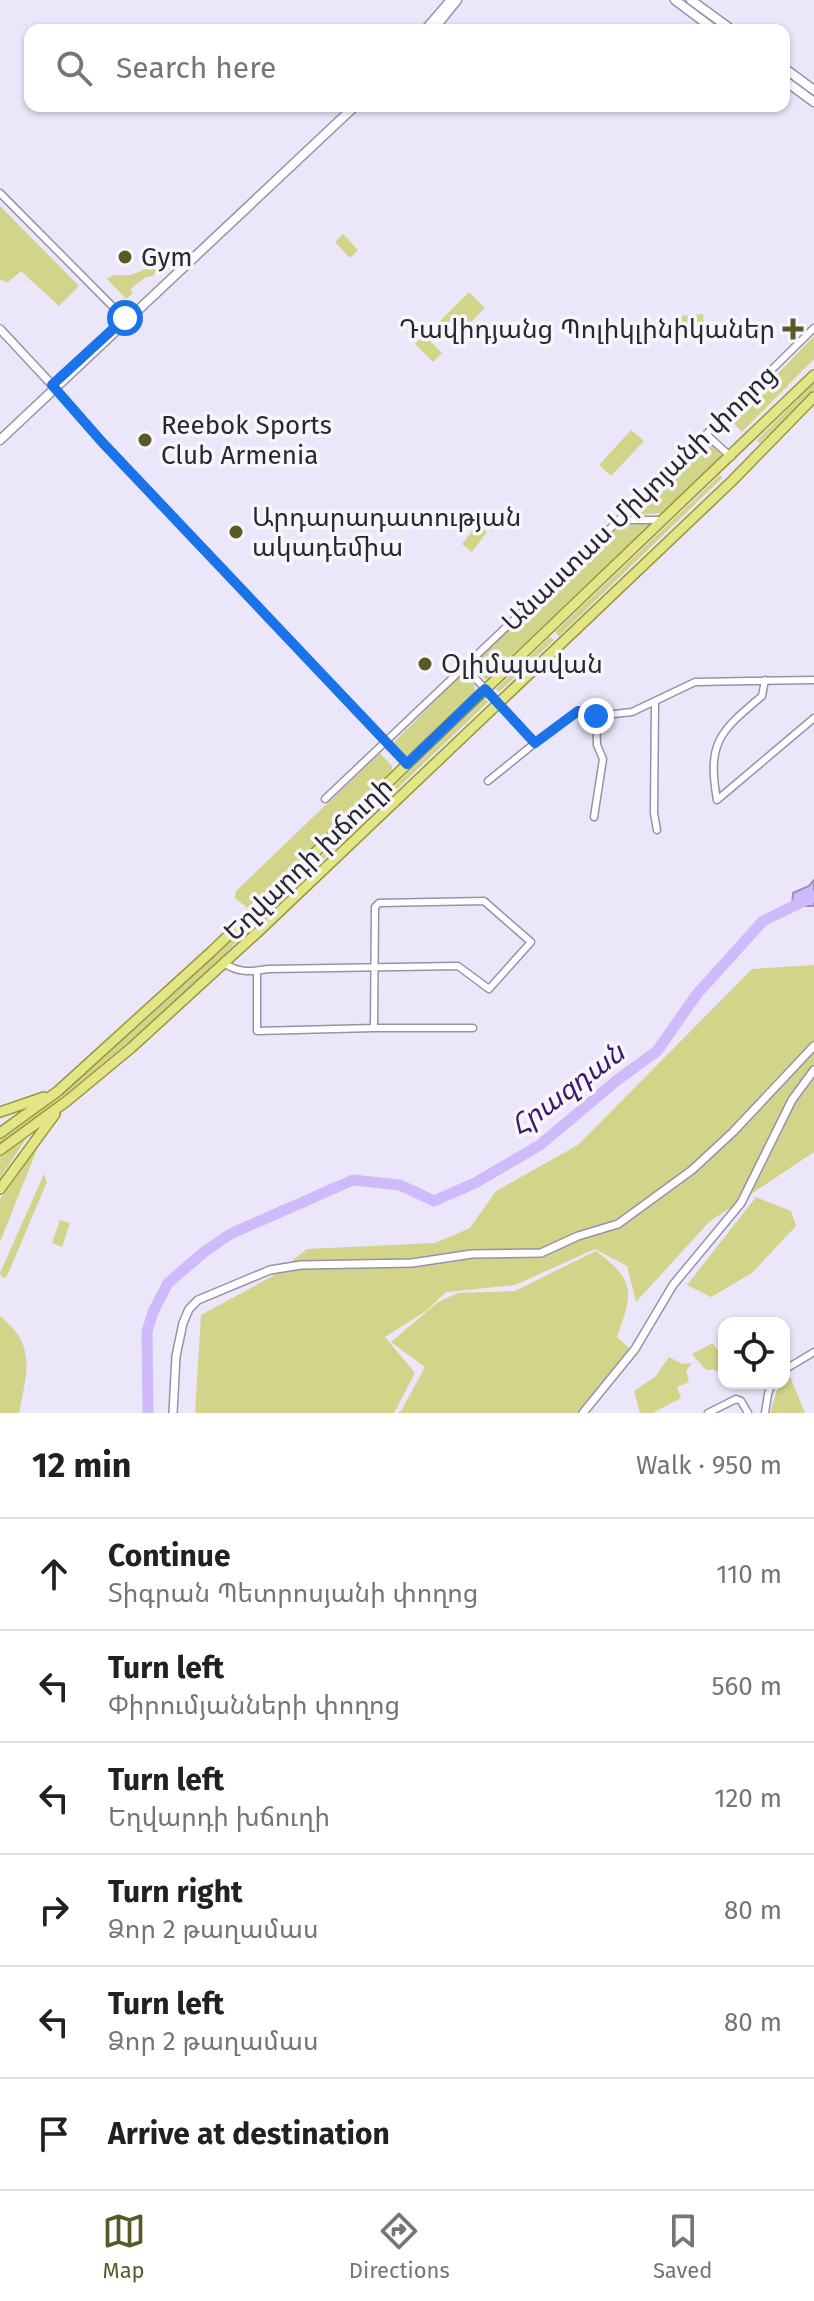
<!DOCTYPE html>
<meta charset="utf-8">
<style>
:root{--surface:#fff;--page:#f6f6f6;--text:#202124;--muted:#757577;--line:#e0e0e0;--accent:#595a28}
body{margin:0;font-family:"Fira Sans","Noto Sans Armenian",sans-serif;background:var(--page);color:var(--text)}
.controls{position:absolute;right:24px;bottom:24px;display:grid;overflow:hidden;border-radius:16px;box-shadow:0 2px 6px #0004}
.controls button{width:72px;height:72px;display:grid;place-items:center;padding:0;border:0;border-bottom:2px solid var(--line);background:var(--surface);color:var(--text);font:40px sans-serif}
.stop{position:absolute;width:24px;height:24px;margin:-18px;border:6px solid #1a73e8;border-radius:50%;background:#fff}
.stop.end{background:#1a73e8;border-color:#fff;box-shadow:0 2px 8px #0008}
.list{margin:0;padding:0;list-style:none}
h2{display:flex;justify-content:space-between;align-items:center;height:104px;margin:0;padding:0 32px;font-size:34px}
h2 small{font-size:26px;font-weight:400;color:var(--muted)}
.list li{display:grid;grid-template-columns:52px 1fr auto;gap:24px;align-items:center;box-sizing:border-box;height:112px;padding:0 32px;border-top:2px solid var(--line)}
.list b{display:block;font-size:30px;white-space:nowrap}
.list p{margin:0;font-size:26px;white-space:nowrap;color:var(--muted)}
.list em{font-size:26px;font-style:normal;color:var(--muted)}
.icon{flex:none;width:44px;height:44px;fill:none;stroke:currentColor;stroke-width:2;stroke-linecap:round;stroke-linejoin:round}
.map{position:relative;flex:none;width:814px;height:1413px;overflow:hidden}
.search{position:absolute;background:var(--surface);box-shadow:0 2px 6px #0004;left:24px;right:24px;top:24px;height:88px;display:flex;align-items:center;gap:20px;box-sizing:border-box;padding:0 28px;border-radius:16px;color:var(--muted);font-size:30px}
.sheet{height:776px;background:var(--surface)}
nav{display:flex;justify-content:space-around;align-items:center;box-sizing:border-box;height:112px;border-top:2px solid var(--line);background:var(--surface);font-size:22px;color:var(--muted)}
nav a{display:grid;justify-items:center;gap:4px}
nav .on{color:var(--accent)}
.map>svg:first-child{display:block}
.green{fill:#d1d489}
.water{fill:#cfbbfa;stroke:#9e8fbd;stroke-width:2}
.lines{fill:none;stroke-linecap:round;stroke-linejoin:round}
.river{stroke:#cfbbfa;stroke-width:11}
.minor-casing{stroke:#9891a9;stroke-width:9}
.tertiary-casing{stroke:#9891a9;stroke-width:10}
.secondary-casing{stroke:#9891a9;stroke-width:11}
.primary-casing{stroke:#979735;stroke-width:12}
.minor{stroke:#fff;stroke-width:6}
.tertiary{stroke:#fff;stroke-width:7}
.secondary{stroke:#fff;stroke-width:8}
.primary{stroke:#e3e587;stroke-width:9}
.route{stroke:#1a73e8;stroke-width:10}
.poi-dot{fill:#595a28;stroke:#f7f6fb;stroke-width:3}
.labels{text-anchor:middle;stroke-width:7;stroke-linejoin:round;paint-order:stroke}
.poi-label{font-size:26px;fill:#2a2730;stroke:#f7f6fb;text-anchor:start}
.street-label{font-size:26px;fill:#2a2730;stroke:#f7f6fb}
.water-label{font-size:28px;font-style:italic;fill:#3f166f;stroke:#f7f6fb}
</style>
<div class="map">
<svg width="814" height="1413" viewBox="0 0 814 1413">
<rect width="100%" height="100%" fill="#ece6fb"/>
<path class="green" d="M0,206L79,286L59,306L21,271L7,283L0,279Z
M343,234L358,250L350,258L335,242Z
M155,265L158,269L153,276L146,277L130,289L133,293L126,299L107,279L113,275H131Z
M469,292L485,308L452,341L436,325Z
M703,314L704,327L682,329L681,316Z
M424,335L442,353L433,362L415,344Z
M814,336V359L742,432L732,421Z
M814,383V390L760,443L757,440Z
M631,430L644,441L611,476L599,465Z
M710,443L722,455L663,513L637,515Z
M720,475L722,478L559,636L555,632Z
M650,524L486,680L472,664L620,525Z
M477,525L487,532L472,552L462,544Z
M550,637L554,640L499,692L496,689Z
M461,675H466L474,684L475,691L411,755L406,756L393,743Z
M485,699L488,702L263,917L261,914Z
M380,753L392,766V770L250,907H246L235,898L236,891Z
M248,925L251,928C172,1006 90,1079 0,1144V1138C89,1073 168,1001 248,925Z
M814,965V1152L709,1222L636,1302L627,1266L595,1249L515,1285L446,1292L426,1311L385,1337L415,1373L394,1413H195L201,1315L271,1277L307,1249L435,1243L470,1228L496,1191L578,1145L752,969Z
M30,1133L0,1178V1155Z
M39,1144L0,1242V1199Z
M44,1174L47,1182L7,1276L2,1278L0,1273Z
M756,1197L791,1211L796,1226L752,1273L711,1297L687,1285Z
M60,1220L70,1223L62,1247L52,1243Z
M596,1251C636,1281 633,1292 617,1337L631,1350L587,1405L584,1403L586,1407L580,1413H397L401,1411L425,1367L391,1342L438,1302L458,1293L515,1291Z
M0,1316C37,1346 27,1371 19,1413H0Z
M713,1343L724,1360V1374L714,1370H706L692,1354Z
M669,1357L682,1364L692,1363L686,1371L689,1382L677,1387L681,1398L653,1413H640L634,1391L655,1377Z
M789,1374L805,1413H770L779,1383H784V1378Z"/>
<path class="water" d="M814,880V906H792L793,893L809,886Z"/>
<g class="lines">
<path class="river" d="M148,1413L147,1332L153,1312L168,1283L204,1252L230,1234L353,1180L400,1185L434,1201L475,1183L540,1145L616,1081L657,1051L697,994L763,921L814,896"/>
<defs>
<path id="minor" d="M0,193L127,321
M55,388L102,442L407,764
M707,435L731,457
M619,520H663
M464,666L535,743L578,711L596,716L632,712L695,682L814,680
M655,701L654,813L657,830
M488,781L535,743
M325,799L619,520L814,328
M717,800C707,743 719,732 762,696L765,680
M717,800L814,718
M594,817L603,759L597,745L596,716
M224,963C238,973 251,972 268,969L458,966L489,989L531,942L484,901L379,903L375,907L374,1028H473
M257,971V1031L374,1028
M784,1370L814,1352
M708,1413L736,1399L741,1401L748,1413
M765,1413L768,1394L772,1383"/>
<path id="tertiary" d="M0,329L55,388
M173,1413L176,1356L183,1323L189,1309L198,1300L270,1270L301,1265L412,1263L472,1254L541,1253L578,1236L618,1224L692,1170L733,1132L814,1046
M583,1413L635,1349L673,1285L741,1203L792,1100L814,1070"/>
<path id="secondary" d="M675,0L715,30
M691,0L732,30
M425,30L451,0
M433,30L457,0
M784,68L814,90
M784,80L814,102
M0,440L355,106"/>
<path id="primary" d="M0,1112L44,1097
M0,1133L58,1091L211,952L814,375
M0,1150L67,1101L131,1048L259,931L732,481L814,397
M0,1189L55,1114"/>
</defs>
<use href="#minor" class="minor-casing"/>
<use href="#tertiary" class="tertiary-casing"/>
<use href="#secondary" class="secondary-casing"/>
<use href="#primary" class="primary-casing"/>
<use href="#minor" class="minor"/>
<use href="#tertiary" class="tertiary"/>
<use href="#secondary" class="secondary"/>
<use href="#primary" class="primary"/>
</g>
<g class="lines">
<path class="route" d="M125,318L52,385L102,442L407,764L485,689L535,743L578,711L596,716"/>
</g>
<g class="poi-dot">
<circle cx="125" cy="257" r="8"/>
<path d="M789 317h8v8h8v8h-8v8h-8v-8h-8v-8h8z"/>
<circle cx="145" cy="440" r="8"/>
<circle cx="236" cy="532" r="8"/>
<circle cx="425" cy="664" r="8"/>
</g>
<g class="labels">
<g class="poi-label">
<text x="141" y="266">Gym</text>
<text x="775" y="338" text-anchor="end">Դավիդյանց Պոլիկլինիկաներ</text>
<text x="161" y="434">Reebok Sports<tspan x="161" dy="30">Club Armenia</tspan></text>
<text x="252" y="526">Արդարադատության<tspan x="252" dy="30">ակադեմիա</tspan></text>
<text x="441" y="673">Օլիմպավան</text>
</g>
<g class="street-label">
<text transform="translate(639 498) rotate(-44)" y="9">Անաստաս Միկոյանի փողոց</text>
<text transform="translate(308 859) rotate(-44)" y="9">Եղվարդի խճուղի</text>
</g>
<g class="water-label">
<text transform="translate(567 1089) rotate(-37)" y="10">Հրազդան</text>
</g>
</g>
</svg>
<div class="controls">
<button><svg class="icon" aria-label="locate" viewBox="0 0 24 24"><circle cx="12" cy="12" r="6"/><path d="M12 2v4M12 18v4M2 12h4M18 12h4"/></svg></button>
</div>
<div class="stop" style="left:125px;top:318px"></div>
<div class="stop end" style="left:596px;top:716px"></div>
<div class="search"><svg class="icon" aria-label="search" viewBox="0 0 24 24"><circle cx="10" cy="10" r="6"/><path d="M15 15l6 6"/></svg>Search here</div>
</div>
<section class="sheet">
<h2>12 min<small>Walk · 950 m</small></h2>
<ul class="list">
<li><svg class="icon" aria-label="ahead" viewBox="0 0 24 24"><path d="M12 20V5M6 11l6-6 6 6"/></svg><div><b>Continue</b><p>Տիգրան Պետրոսյանի փողոց</p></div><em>110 m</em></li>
<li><svg class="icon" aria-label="left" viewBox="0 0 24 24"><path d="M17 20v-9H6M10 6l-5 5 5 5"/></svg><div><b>Turn left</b><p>Փիրումյանների փողոց</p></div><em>560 m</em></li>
<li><svg class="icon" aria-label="left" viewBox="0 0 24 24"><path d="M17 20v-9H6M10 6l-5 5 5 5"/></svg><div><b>Turn left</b><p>Եղվարդի խճուղի</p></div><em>120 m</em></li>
<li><svg class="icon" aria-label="right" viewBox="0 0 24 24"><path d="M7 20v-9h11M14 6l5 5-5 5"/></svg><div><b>Turn right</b><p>Ձոր 2 թաղամաս</p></div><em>80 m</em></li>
<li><svg class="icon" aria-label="left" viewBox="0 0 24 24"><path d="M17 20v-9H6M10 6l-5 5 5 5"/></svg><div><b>Turn left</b><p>Ձոր 2 թաղամաս</p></div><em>80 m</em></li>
<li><svg class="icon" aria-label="arrive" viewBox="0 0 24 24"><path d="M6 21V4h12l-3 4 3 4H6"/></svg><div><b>Arrive at destination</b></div></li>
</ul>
</section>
<nav>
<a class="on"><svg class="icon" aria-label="map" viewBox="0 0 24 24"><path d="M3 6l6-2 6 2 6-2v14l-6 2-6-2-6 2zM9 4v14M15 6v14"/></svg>Map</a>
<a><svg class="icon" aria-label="directions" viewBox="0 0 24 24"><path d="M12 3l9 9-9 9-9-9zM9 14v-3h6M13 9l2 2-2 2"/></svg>Directions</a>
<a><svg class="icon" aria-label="saved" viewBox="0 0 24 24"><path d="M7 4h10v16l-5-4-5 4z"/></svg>Saved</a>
</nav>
